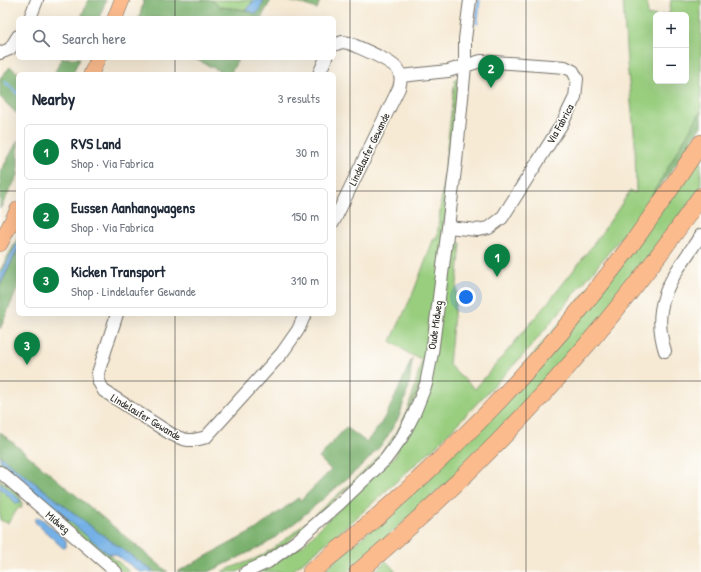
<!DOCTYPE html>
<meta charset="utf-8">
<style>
:root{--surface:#fff;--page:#f6f6f7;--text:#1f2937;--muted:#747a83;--line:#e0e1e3;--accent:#0b8043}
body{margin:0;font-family:"Patrick Hand",sans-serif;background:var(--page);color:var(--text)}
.controls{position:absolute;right:12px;top:12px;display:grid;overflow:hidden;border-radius:6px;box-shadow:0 4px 16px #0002}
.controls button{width:36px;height:36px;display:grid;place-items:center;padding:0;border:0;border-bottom:1px solid var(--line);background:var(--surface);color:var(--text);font:20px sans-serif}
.you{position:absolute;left:466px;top:297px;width:14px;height:14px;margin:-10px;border:3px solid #fff;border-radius:50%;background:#1a73e8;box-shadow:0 0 0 6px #1a73e833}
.badge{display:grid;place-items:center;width:26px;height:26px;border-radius:50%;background:var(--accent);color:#fff;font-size:13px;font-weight:700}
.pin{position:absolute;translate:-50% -33px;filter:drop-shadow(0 1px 2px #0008)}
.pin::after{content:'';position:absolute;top:21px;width:14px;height:12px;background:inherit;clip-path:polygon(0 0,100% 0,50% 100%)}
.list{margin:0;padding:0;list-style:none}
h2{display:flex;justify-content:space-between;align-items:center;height:52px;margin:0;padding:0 16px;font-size:17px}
h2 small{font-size:13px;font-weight:400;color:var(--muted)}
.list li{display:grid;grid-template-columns:26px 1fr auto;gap:12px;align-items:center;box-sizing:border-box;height:56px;margin:0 8px 8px;padding:0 8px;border:1px solid var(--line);border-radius:6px}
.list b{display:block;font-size:15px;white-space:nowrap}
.list p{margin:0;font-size:13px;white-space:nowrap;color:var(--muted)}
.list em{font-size:13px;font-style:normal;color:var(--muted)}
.icon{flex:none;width:22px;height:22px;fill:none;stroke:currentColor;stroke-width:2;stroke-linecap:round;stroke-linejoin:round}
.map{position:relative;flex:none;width:701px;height:572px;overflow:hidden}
.search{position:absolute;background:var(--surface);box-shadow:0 4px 16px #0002;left:16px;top:16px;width:320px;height:44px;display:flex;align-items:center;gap:10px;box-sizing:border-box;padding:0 14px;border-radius:6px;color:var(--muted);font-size:15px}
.panel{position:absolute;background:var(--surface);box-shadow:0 4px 16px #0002;left:16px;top:72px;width:320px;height:244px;border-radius:6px}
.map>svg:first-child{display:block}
.green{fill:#99ce7f;stroke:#627c55}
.forest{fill:#7ab16e;stroke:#526e4c}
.water{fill:#75b1e7;stroke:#506e89}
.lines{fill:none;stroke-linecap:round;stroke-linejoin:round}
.stream{stroke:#75b1e7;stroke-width:3}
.minor-casing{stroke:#726e66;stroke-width:14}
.major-casing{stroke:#726e66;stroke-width:16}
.highway-casing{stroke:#726e66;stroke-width:18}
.minor{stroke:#fff;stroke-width:12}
.major{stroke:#fbbb8d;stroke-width:15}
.highway{stroke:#fbbb8d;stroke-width:17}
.grid{fill:none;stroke:#2b2b2b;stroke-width:1;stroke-opacity:0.55}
.labels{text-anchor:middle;stroke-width:3;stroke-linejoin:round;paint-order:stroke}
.street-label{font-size:11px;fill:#2b2b2b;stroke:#fdfcf7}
</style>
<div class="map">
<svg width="701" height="572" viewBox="0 0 701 572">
<rect width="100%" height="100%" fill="#fdfcf7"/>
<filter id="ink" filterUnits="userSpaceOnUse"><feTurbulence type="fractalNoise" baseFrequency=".025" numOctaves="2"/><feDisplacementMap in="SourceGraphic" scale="8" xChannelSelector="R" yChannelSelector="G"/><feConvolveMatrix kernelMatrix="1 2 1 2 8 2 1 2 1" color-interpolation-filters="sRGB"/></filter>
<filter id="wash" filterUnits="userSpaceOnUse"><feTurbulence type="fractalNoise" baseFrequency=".012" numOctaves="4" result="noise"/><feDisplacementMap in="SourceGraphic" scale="16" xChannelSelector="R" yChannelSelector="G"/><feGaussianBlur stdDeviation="0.9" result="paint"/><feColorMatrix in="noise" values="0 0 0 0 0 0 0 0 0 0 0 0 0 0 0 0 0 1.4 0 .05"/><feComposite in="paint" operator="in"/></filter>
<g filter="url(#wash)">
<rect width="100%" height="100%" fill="#f6ead5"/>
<path class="green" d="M211,0H254L246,10L220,7Z
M285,0H312L305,5Z
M623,0H647L648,16L656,15V81H686V15H661L669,14L671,0H701V111L642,212L528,350L438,444L348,525L291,572H257L302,546L343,505L396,455L424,372L403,426L379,460L282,547L252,565L237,572H222C235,565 251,562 264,554C286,541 306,522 326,505C352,482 379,461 397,431C410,410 416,383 422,359L411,355L391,341L413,293L434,238H437L455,78L459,82L443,239L461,243L449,365L475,389C529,325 585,262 630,191L636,193L635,142L627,63Z
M701,154V187L604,317L480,453L351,569L348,572H322L427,481Z
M18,237V241L0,275V271Z
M0,460L54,508L130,572H123L0,467Z
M0,479C9,486 26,495 21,509L19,507L8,523L0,520V488L16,503L20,501L13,494L0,482Z
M386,561L396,572H374Z"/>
<path class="forest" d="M88,0H106L99,18H81Z
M144,0H211L220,7L246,10L257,14L264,0H271L261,18H139Z
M312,0H320L317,9L305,5Z
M62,58H80L72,74H54Z
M193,58H239L230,74H226Z
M10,67L20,74H18V115L0,97V78Z
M701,111V126L678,161L642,212Z
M18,140V175L0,209V173Z
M18,249V287L0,329V286Z
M412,358L409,386L399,417L384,442L364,464L297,521L266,544L209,572H177L255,530L298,498L301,500L331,470L319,458L346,427L366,442C388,420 399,387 412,358Z
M0,432L168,572H154L97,531L0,456Z"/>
<path class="water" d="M254,0H264L257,14L246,10Z
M18,241V249L0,285V275Z
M0,456L97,531L154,572H140L116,555L107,553L28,486L0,460Z
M0,482L20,500V503H16L0,488Z
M37,517L42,519L66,540V547L63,548L35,522V519Z"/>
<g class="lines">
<path class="stream" d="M477,23L479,0
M5,82L18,94"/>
</g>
</g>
<g filter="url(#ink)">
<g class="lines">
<defs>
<path id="minor" d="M30,18L37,0
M334,45L342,42L349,43C360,48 393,61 398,70C402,76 401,82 399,88L334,221
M0,53L10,49L18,36
M319,74L326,58
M401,76L448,71L481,61L565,67L573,71L577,79L575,97L563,122L502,218L489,228L477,230L448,227
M117,314L98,373L99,382L104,391L171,434C185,441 191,442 206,437L282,353L298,330L305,314
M665,351C649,301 675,274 701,235
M0,472L116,572
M246,572L268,562L298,540L340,503L385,460L402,437L414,414L426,384L432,353L448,227L456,162L465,66V39L470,0"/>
<path id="major" d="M115,18L122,0
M91,74L98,58
M0,244L18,209"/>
<path id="highway" d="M311,572C430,477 540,367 631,245C655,212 678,178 701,143
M358,572C488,462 604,337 701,196"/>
</defs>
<use href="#minor" class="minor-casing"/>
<use href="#major" class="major-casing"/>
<use href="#highway" class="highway-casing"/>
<use href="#minor" class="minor"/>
<use href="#major" class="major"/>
<use href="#highway" class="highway"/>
</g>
</g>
<path class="grid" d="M175,0V18M350,0V572M526,0V572M175,58V74M0,191H18M334,191H701M175,314V572M0,381H701"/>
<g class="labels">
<g class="street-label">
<text transform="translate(560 124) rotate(-61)" y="4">Via Fabrica</text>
<text transform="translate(369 149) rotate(-64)" y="4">Lindelaufer Gewande</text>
<text transform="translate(435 325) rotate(-82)" y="4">Oude Midweg</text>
<text transform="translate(146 417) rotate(31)" y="4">Lindelaufer Gewande</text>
<text transform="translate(58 522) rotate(40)" y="4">Midweg</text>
</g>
</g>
</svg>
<div class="controls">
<button>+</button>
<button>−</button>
</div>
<div class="you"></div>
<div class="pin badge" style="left:497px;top:277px">1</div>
<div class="pin badge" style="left:491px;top:88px">2</div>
<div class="pin badge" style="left:27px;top:365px">3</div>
<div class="search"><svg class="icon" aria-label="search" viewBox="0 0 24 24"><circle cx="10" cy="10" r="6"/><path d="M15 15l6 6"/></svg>Search here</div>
<section class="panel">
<h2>Nearby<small>3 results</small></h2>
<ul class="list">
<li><span class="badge">1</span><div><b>RVS Land</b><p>Shop · Via Fabrica</p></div><em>30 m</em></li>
<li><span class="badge">2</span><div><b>Eussen Aanhangwagens</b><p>Shop · Via Fabrica</p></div><em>150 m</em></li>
<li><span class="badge">3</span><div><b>Kicken Transport</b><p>Shop · Lindelaufer Gewande</p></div><em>310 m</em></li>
</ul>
</section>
</div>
